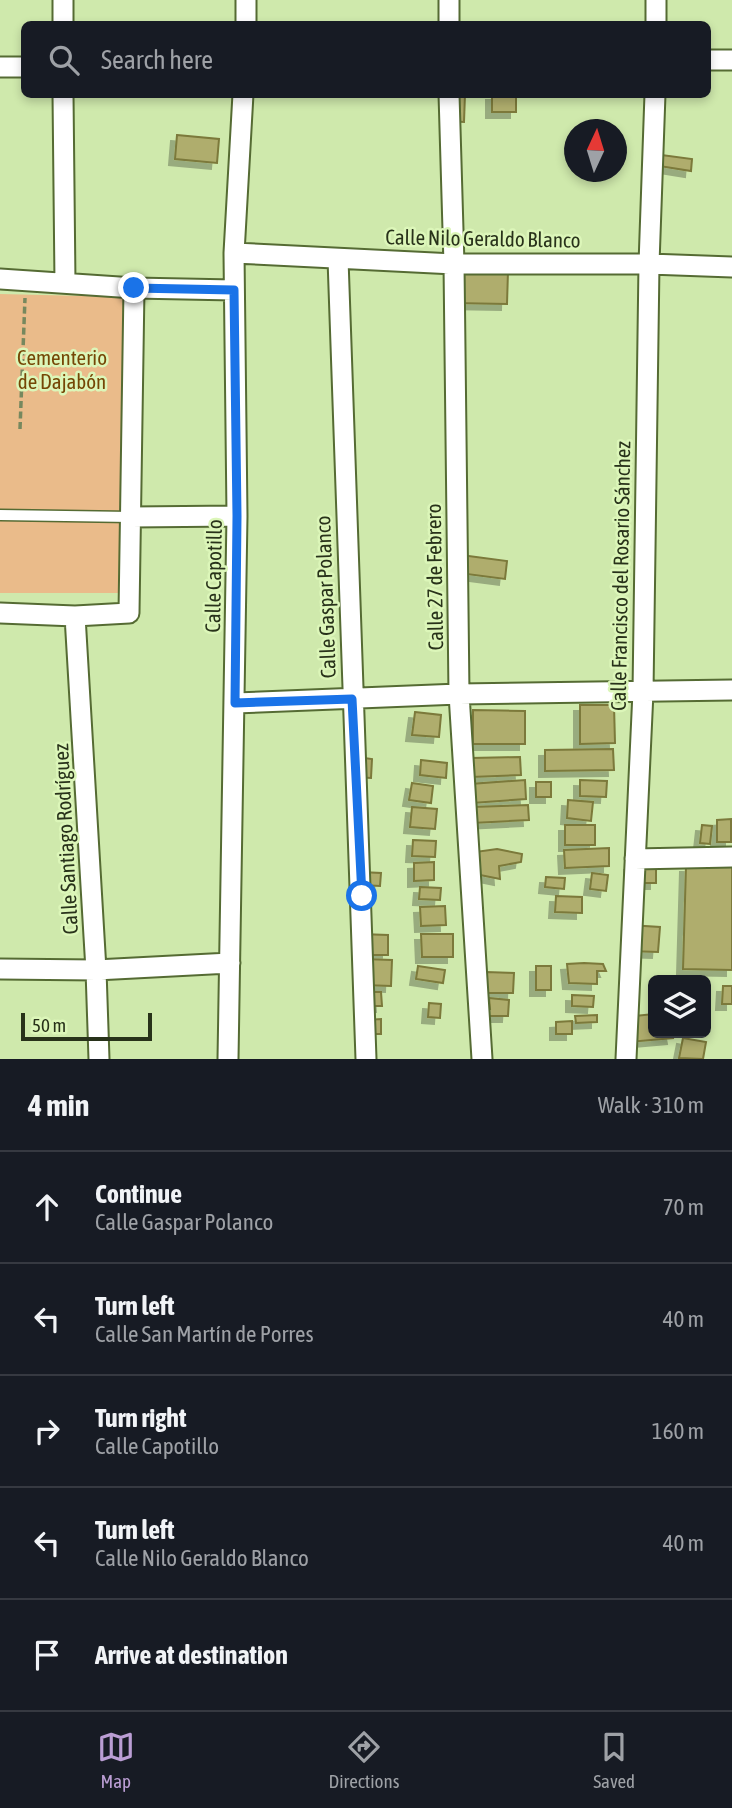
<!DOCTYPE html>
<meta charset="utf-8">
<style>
:root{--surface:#171b24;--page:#242831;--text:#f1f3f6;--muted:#9ea1a6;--line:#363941;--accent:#bb9ed4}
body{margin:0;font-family:"Asap Condensed",sans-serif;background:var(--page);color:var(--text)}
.controls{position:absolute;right:21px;bottom:21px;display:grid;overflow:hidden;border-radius:10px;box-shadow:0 4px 10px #0003}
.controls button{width:63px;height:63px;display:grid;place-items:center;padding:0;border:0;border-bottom:2px solid var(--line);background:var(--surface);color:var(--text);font:35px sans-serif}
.compass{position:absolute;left:564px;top:119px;width:63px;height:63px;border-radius:50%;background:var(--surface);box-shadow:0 4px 10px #0003;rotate:4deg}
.scale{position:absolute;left:21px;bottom:18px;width:131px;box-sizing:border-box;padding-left:7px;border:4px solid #28321a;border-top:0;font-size:19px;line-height:24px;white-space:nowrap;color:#28321a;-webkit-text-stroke:5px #dcf6b9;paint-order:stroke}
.stop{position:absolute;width:21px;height:21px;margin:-16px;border:5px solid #1a73e8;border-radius:50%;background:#fff}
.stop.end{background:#1a73e8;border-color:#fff;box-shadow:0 2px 7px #0008}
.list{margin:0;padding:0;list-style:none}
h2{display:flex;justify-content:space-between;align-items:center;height:91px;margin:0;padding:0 28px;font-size:30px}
h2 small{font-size:23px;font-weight:400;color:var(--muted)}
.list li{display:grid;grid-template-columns:46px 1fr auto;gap:21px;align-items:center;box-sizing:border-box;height:112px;padding:0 28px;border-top:2px solid var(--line)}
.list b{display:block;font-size:26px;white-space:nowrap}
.list p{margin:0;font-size:23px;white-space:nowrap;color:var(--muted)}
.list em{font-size:23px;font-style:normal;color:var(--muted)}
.icon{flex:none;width:38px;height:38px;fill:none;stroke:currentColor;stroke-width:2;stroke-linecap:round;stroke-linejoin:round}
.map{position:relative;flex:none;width:732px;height:1059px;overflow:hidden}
.search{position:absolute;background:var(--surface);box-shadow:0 4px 10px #0003;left:21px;right:21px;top:21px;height:77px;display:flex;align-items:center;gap:18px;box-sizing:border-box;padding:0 24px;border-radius:10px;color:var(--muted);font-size:26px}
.sheet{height:651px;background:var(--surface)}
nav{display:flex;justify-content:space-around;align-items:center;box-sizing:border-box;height:98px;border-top:2px solid var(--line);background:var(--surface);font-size:19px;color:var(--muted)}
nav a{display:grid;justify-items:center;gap:4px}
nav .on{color:var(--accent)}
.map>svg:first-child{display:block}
.green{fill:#eabb8a}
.building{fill:#afad6d;stroke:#7b793a;stroke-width:2;filter:url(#shadow)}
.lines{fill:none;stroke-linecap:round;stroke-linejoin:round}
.lane-casing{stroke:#556b33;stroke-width:13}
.street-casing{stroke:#556b33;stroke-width:23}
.path{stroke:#76885e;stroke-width:3.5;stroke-dasharray:7 3.5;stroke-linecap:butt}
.lane{stroke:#fff;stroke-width:10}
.street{stroke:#fff;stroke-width:19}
.route{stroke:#1a73e8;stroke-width:9}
.labels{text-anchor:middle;stroke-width:5;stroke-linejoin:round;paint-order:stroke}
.street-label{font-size:21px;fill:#28321a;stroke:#dcf6b9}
.park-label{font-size:21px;fill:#754605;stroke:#dcf6b9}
</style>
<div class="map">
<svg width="732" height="1059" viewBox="0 0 732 1059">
<defs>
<filter id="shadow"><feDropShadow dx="-6" dy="6" stdDeviation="0" flood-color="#0004"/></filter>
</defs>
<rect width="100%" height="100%" fill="#cfe9ac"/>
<path class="green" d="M0,294L126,297L118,593H0Z"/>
<path class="building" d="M447,94H465L464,122L446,121Z
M492,94H516V112H492Z
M177,135L219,139L217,163L175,159Z
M654,154L692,159L691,171L653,165Z
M452,270L508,271L507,304L452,303Z
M461,555L507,561L505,579L459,573Z
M580,705H614L615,743L580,744Z
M473,710L525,711V744H473Z
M415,712L441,715L439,737L412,735Z
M613,749L614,770L545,771V750Z
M357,757L372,759L371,778L355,777Z
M520,757L521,775L471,777V758Z
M421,760L447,763L446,778L420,775Z
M525,780L526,799L472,803L470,784Z
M580,780L607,781L606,797L580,796Z
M536,782H551V797H536Z
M412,783L433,786L431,803L409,800Z
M568,800L593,802L591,821L567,818Z
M528,805L529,820L472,823L471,807Z
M412,807L437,809L435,829L410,827Z
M731,819V842H717V820Z
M565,825H595V845H565Z
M702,825L712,826L710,844L700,843Z
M413,840L436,841L435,857L412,856Z
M609,848V866L565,868L564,850Z
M497,849L522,854L521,862L499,866L500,879L475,874V852Z
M434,862V880L414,881V863Z
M630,864H656V883H630Z
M686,866L732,867V970L683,969Z
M361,872L381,873L380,886L361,885Z
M592,873L608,875L606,891L590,889Z
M546,877L565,878L564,889L545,887Z
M420,887L441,888L440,900L419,899Z
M556,896L582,897V913L555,912Z
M445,906L446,925L421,926L420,907Z
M629,925L660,927L658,952L628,951Z
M360,934L388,935V955H360Z
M421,934H453V957H422Z
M364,959L392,960L391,986L363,985Z
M584,963L603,964L606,971H597V984L569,983L567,964Z
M418,966L445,970L443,983L416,979Z
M536,966H551V990H536Z
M486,972L514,973L513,993H485Z
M723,986H732V1004H722Z
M367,992H381L382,1006H367Z
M572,995L594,996L593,1007L572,1006Z
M489,998L509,1000L508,1016H481L479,1009H490Z
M429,1003L441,1004L440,1018L428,1017Z
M653,1014V1033H672L673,1038L629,1042L626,1017Z
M597,1015V1022L576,1023L575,1016Z
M381,1019V1034H367V1020Z
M572,1021V1034H556V1022Z
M683,1038L706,1042L703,1059L679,1058Z"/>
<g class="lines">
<defs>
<path id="lane" d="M0,515L131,517"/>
<path id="street" d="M63,0V24
M246,24V0
M449,24V0
M656,24V0
M708,60H732
M0,67H24
M63,94L65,283
M449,94L454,264L459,694L482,1059
M234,253L454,264H649L732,267
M338,259L366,1059
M0,279L134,288L234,290
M131,517L237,516
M0,613L75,616L129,613L134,288
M75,616L96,970L99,1059
M235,703L459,694L732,690
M635,859L732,857
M0,969L96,970L230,963
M228,1059L237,516L234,253L243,94
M626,1059L643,692L649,264L655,94"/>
</defs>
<use href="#lane" class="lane-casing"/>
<use href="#street" class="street-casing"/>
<path class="path" d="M20,429L25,298"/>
<use href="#lane" class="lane"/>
<use href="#street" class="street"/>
</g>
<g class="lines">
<path class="route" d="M134,288L234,290L237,516L235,703L352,699L362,896"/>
</g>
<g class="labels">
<g class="street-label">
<text transform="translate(483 239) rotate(1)" y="7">Calle Nilo Geraldo Blanco</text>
<text transform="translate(214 576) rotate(-89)" y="7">Calle Capotillo</text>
<text transform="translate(621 576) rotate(-89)" y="7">Calle Francisco del Rosario Sánchez</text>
<text transform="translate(435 577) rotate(-91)" y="7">Calle 27 de Febrero</text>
<text transform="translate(326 597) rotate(-92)" y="7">Calle Gaspar Polanco</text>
<text transform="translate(66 839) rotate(-93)" y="7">Calle Santiago Rodríguez</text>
</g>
<g class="park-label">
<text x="62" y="365">Cementerio<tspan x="62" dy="24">de Dajabón</tspan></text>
</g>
</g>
</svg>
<div class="controls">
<button><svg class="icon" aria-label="layers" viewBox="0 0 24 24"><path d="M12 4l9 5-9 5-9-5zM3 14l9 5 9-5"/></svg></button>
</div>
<svg class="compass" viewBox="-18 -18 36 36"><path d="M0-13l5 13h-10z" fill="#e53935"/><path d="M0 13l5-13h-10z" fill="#9ea1a6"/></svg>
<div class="scale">50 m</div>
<div class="stop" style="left:362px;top:896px"></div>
<div class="stop end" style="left:134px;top:288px"></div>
<div class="search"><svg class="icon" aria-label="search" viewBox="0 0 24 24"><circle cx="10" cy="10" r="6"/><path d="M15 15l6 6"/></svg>Search here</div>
</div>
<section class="sheet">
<h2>4 min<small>Walk · 310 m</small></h2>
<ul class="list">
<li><svg class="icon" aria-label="ahead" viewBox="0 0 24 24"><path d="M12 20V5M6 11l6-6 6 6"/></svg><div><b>Continue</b><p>Calle Gaspar Polanco</p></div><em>70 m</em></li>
<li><svg class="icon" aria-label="left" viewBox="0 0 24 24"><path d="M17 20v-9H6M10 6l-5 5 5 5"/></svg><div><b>Turn left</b><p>Calle San Martín de Porres</p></div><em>40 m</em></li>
<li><svg class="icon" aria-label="right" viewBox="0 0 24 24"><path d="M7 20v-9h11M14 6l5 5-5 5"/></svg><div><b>Turn right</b><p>Calle Capotillo</p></div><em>160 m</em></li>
<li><svg class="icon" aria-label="left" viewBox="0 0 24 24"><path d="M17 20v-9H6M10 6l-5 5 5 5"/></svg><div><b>Turn left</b><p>Calle Nilo Geraldo Blanco</p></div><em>40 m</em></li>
<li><svg class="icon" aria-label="arrive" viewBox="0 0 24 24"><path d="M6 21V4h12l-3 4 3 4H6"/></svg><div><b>Arrive at destination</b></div></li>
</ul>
</section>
<nav>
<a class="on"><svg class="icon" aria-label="map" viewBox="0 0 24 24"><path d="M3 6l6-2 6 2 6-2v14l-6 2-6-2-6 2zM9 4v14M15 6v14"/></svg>Map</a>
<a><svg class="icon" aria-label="directions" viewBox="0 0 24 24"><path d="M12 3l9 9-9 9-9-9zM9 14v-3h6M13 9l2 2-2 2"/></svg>Directions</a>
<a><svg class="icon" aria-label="saved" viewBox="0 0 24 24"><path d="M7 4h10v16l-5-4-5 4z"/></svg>Saved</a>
</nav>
